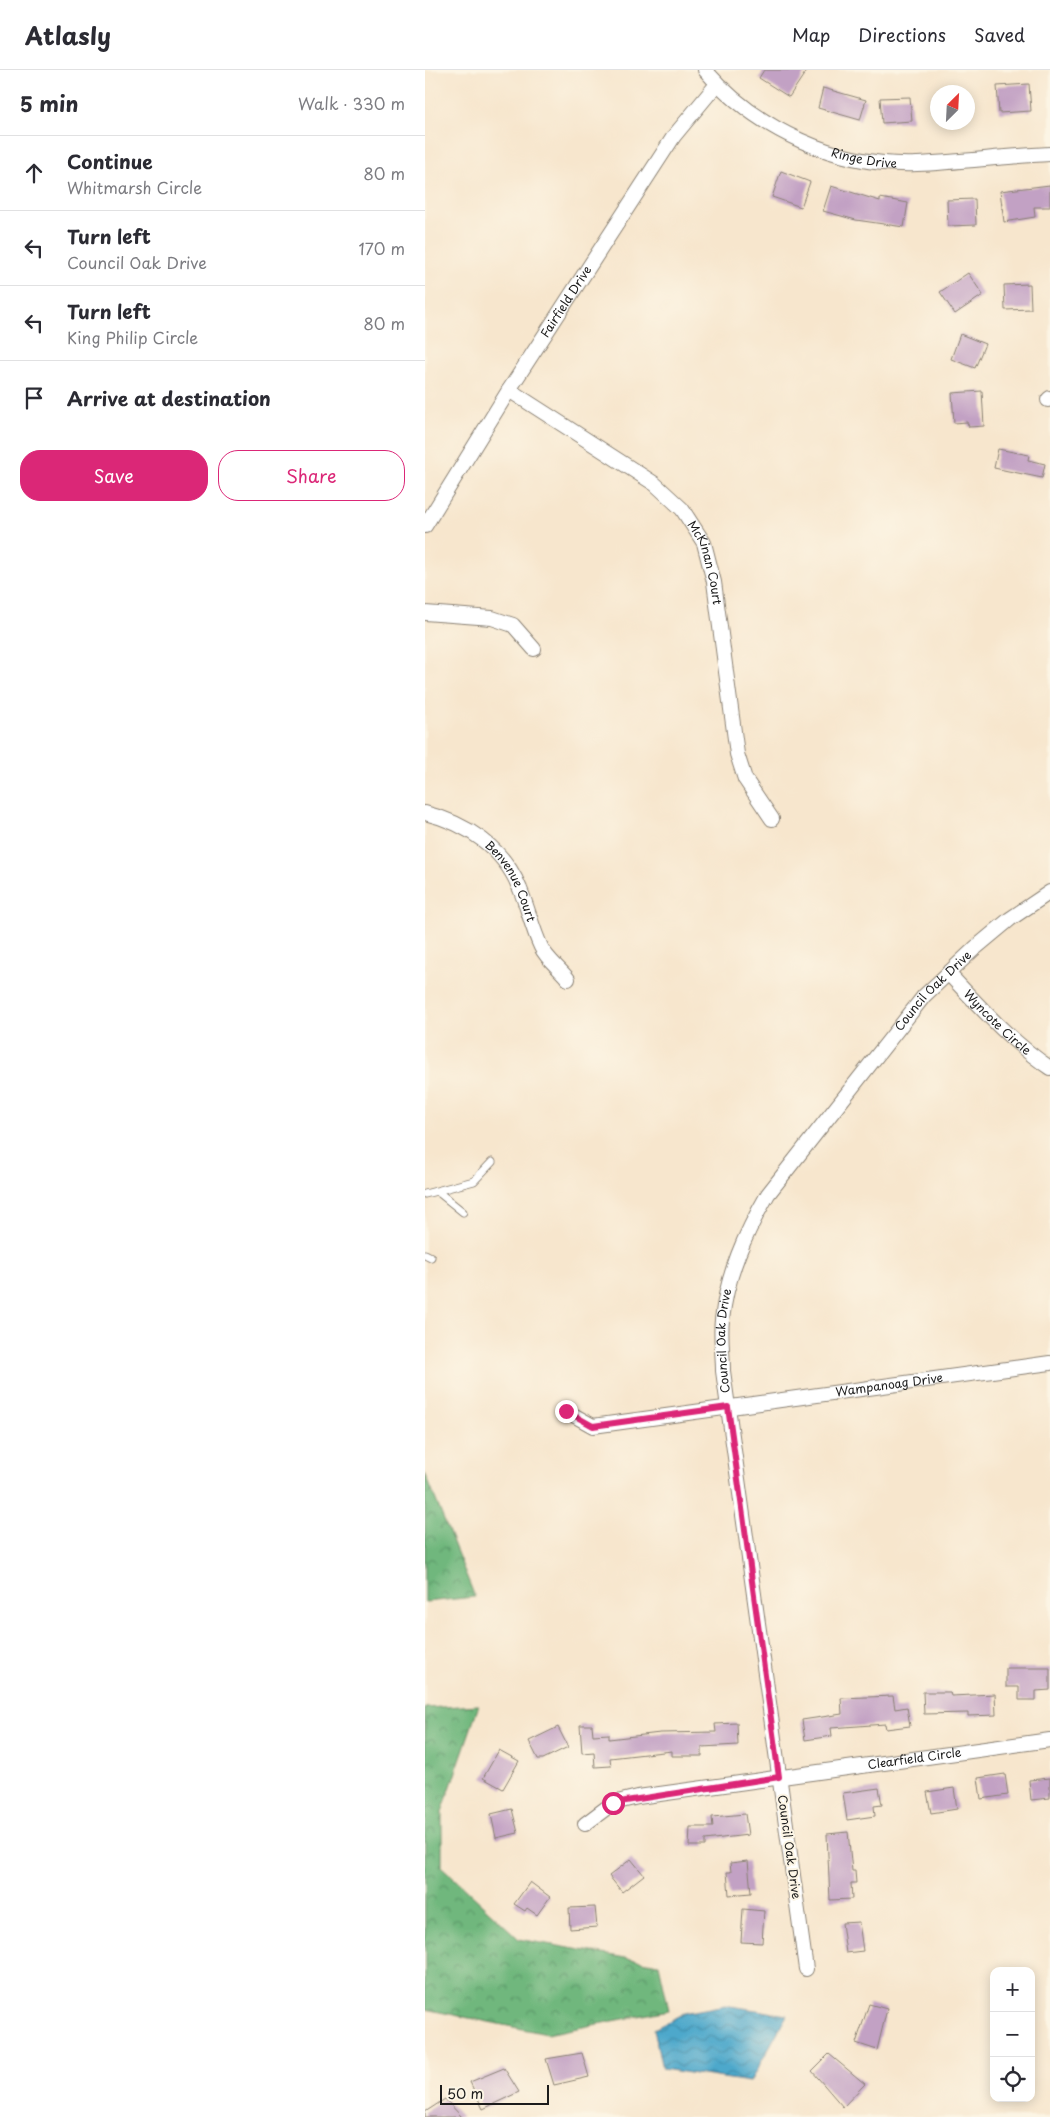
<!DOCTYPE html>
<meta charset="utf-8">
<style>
:root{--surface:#fff;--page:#f2f2f3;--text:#2b2b33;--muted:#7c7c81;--line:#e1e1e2;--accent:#db2777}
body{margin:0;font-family:"Playpen Sans",sans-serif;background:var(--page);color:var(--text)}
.controls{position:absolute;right:15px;bottom:15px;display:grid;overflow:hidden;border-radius:10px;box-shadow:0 2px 12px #0003}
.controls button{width:45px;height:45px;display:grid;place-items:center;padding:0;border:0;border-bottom:1px solid var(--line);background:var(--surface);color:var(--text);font:25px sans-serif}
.compass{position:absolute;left:505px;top:15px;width:45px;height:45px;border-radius:50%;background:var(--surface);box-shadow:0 2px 12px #0003;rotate:24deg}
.scale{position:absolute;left:15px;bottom:12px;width:109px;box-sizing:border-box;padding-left:5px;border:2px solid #1c1c1c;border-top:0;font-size:14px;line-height:18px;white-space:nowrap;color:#1c1c1c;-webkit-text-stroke:4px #fcf5e5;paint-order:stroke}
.stop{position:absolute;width:15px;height:15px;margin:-11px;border:4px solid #db2777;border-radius:50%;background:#fff}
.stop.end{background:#db2777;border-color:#fff;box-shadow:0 1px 5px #0008}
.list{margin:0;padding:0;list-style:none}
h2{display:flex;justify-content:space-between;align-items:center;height:65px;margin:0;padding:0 20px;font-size:21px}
h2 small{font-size:16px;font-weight:400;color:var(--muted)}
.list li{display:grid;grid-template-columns:32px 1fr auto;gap:15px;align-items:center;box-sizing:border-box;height:75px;padding:0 20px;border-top:1px solid var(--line)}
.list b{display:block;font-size:19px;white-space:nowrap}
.list p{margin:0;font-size:16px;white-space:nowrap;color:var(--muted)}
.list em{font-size:16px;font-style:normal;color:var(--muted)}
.actions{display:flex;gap:10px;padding:15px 20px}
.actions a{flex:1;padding:11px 0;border:1px solid var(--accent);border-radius:20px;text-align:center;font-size:18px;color:var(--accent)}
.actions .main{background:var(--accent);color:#fff}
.icon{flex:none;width:28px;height:28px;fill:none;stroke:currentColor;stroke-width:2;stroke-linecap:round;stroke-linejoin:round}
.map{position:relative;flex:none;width:625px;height:2047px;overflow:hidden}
header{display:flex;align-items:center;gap:30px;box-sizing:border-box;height:70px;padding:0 25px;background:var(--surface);border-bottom:1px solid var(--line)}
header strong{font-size:24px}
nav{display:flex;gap:28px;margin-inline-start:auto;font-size:18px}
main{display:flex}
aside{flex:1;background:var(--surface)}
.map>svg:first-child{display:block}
.forest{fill:url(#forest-crowns);stroke:#466a4c}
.water{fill:url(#water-waves);stroke:#346274}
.building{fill:#c2a1c4}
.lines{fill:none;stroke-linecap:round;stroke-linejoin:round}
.lane-casing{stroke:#8a8174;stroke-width:9}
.street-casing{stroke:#8a8174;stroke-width:16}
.lane{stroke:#fff;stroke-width:7}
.street{stroke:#fff;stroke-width:14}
.route{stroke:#db2777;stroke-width:6}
.labels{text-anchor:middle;stroke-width:4;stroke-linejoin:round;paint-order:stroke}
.street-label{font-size:12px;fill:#1c1c1c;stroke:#fcf5e5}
</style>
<header>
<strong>Atlasly</strong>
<nav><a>Map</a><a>Directions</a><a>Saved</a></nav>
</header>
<main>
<aside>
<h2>5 min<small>Walk · 330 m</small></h2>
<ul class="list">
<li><svg class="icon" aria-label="ahead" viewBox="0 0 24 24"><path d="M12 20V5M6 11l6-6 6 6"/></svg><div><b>Continue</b><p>Whitmarsh Circle</p></div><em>80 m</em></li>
<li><svg class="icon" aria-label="left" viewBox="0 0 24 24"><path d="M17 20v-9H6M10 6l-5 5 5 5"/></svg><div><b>Turn left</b><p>Council Oak Drive</p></div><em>170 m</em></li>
<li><svg class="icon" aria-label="left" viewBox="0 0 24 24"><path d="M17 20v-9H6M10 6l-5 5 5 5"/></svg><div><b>Turn left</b><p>King Philip Circle</p></div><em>80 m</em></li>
<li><svg class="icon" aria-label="arrive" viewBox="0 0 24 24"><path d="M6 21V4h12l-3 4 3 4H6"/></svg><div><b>Arrive at destination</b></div></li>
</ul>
<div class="actions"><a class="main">Save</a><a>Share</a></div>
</aside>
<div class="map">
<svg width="625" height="2047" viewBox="0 0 625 2047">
<defs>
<pattern id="forest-crowns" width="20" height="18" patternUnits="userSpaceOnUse" patternTransform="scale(1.25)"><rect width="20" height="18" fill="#6fb77d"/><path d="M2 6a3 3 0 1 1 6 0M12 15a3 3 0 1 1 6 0" fill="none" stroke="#5a9466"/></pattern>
<pattern id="water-waves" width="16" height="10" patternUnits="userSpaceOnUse" patternTransform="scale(1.25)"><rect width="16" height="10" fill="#4da8cb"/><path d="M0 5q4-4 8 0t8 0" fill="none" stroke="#3f88a4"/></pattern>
</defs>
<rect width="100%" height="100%" fill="#fcf5e5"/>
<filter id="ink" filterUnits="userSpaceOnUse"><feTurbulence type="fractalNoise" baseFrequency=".02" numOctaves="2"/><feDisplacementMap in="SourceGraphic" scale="10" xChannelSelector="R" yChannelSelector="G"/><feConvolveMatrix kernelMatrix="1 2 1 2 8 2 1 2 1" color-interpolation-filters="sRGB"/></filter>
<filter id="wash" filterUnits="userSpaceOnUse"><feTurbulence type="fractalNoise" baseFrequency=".0096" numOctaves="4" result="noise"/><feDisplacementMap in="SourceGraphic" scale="20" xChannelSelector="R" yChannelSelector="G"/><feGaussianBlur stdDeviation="1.12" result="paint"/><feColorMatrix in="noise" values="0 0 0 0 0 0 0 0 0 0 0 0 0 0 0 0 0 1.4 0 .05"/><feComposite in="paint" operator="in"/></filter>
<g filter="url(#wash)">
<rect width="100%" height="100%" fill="#f7e6cd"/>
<path class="forest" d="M0,1403L50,1527L0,1532Z
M54,1635L17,1742V1797L94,1869L234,1894L244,1940L122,1964L0,1939V1638Z"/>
<path class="water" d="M300,1935L362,1945L325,2012L237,1999L229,1959L259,1943Z"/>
<g id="blocks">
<path class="building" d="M339,0H382L364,27L334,8Z
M604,14L606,41L574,43L572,16Z
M398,18L441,30L435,50L393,38Z
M485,27L487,51L457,53L455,28Z
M356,101L385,112L376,137L347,127Z
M625,115V137H609L610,147L579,152L575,121Z
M406,116L455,131V128L483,133L479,157L431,150L398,141Z
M550,129L551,155L523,156L522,130Z
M543,203L558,225L530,244L515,222Z
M605,214L606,239L580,240L579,215Z
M535,264L560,274L550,298L526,289Z
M557,321L559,356L544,357L542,352L529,353L527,323Z
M573,379L604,385L603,390L620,394L617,408L569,398Z
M581,1598H625V1620L611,1621V1630H594V1617H581Z
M498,1622H525L526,1626L570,1624L571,1645L543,1646V1643L499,1644Z
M468,1626L470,1639L482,1637L485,1656L461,1659L460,1654L406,1658L407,1666L380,1670L377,1650L417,1644L416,1628Z
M312,1653L313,1675L277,1677V1686H247V1681L185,1688L186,1696L170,1697L169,1682L157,1683L155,1655H167L168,1665L184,1664V1669L235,1663L291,1662L290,1654Z
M133,1657L143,1677L118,1689H113L104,1671Z
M74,1680L94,1691L78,1719L58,1708Z
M580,1704L583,1725L556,1729L553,1708Z
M625,1708V1728L606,1730L604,1710Z
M454,1718L457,1735L449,1736L450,1746L422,1750L418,1723Z
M529,1718L532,1739L506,1743L502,1722Z
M87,1739L93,1763L71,1768L66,1744Z
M320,1744L323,1765L280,1770V1776H264L265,1757H288L287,1747Z
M423,1762L427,1801H430L431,1813H426L427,1829L405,1830L402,1764Z
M206,1789L219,1805L197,1822L184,1806Z
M323,1791L326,1823L304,1825L302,1802H306L305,1793Z
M105,1812L125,1827L112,1845L102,1838L100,1841L89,1834Z
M170,1837L172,1857L145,1859L144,1838Z
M318,1839L339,1841L337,1873L316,1872Z
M434,1852L438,1881L421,1883L417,1853Z
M444,1934L462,1939L452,1980L431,1973Z
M157,1983L164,2007L129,2015L121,1989Z
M404,1984L440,2014L418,2037L387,2001Z
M79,1998L94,2022L58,2039L45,2012Z
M20,2029L37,2047H0V2042Z"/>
</g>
</g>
<g filter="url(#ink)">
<use href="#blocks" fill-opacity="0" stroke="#8a8174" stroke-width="1"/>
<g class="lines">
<defs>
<path id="lane" d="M12,1121L38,1142
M0,1124L49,1111L67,1092
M0,1184L6,1187"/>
<g id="street">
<path id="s1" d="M280,0C332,60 413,97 492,94C537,92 581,86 625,84"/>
<path id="s2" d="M84,320L230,414L257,439L279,473L289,512L312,684L320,709L347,749"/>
<path d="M623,330L625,328"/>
<path id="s3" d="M0,456L84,320L249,66L292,14"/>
<path d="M0,543L67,548L88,555L109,579"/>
<path id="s4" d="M0,743C41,753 79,778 95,819C103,838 107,858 116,877C121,888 135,899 143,909"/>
<path id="s5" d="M523,903C555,937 586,972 625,998"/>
<path id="s6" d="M141,1341L168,1356L625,1293"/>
<path id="s7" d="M160,1754L188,1733L213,1727L625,1670"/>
<path id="s8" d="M381,1899L298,1301C298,1284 295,1266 297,1250C302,1204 320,1164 343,1124L499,926L549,879L585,849L625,822"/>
</g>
</defs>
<use href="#lane" class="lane-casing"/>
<use href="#street" class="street-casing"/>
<use href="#lane" class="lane"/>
<use href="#street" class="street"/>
</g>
</g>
<g class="lines" filter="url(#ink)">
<path class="route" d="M141,1341L168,1356L303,1337L354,1707L188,1733"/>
</g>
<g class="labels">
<g class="street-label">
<text dy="4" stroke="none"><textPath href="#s1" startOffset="186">Ringe Drive</textPath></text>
<text dy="4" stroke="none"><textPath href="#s3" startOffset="265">Fairfield Drive</textPath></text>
<text dy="4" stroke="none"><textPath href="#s2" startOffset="270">McKinan Court</textPath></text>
<text dy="4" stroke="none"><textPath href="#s4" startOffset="115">Benvenue Court</textPath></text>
<text dy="4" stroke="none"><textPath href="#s8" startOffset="1052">Council Oak Drive</textPath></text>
<text dy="4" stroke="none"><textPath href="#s5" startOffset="70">Wyncote Circle</textPath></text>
<text dy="4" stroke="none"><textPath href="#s8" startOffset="634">Council Oak Drive</textPath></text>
<text dy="4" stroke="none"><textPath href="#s6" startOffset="330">Wampanoag Drive</textPath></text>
<text dy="4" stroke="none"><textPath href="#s7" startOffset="340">Clearfield Circle</textPath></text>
<text transform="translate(364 1777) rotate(82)" y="4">Council Oak Drive</text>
</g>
</g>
</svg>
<div class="controls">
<button>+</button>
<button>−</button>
<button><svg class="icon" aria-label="locate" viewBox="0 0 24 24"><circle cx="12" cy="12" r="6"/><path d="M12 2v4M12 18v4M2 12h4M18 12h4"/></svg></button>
</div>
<svg class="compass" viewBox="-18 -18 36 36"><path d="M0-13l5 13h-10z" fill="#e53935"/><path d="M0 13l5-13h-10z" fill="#7c7c81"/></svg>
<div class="scale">50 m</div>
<div class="stop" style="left:188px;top:1733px"></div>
<div class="stop end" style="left:141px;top:1341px"></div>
</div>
</main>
